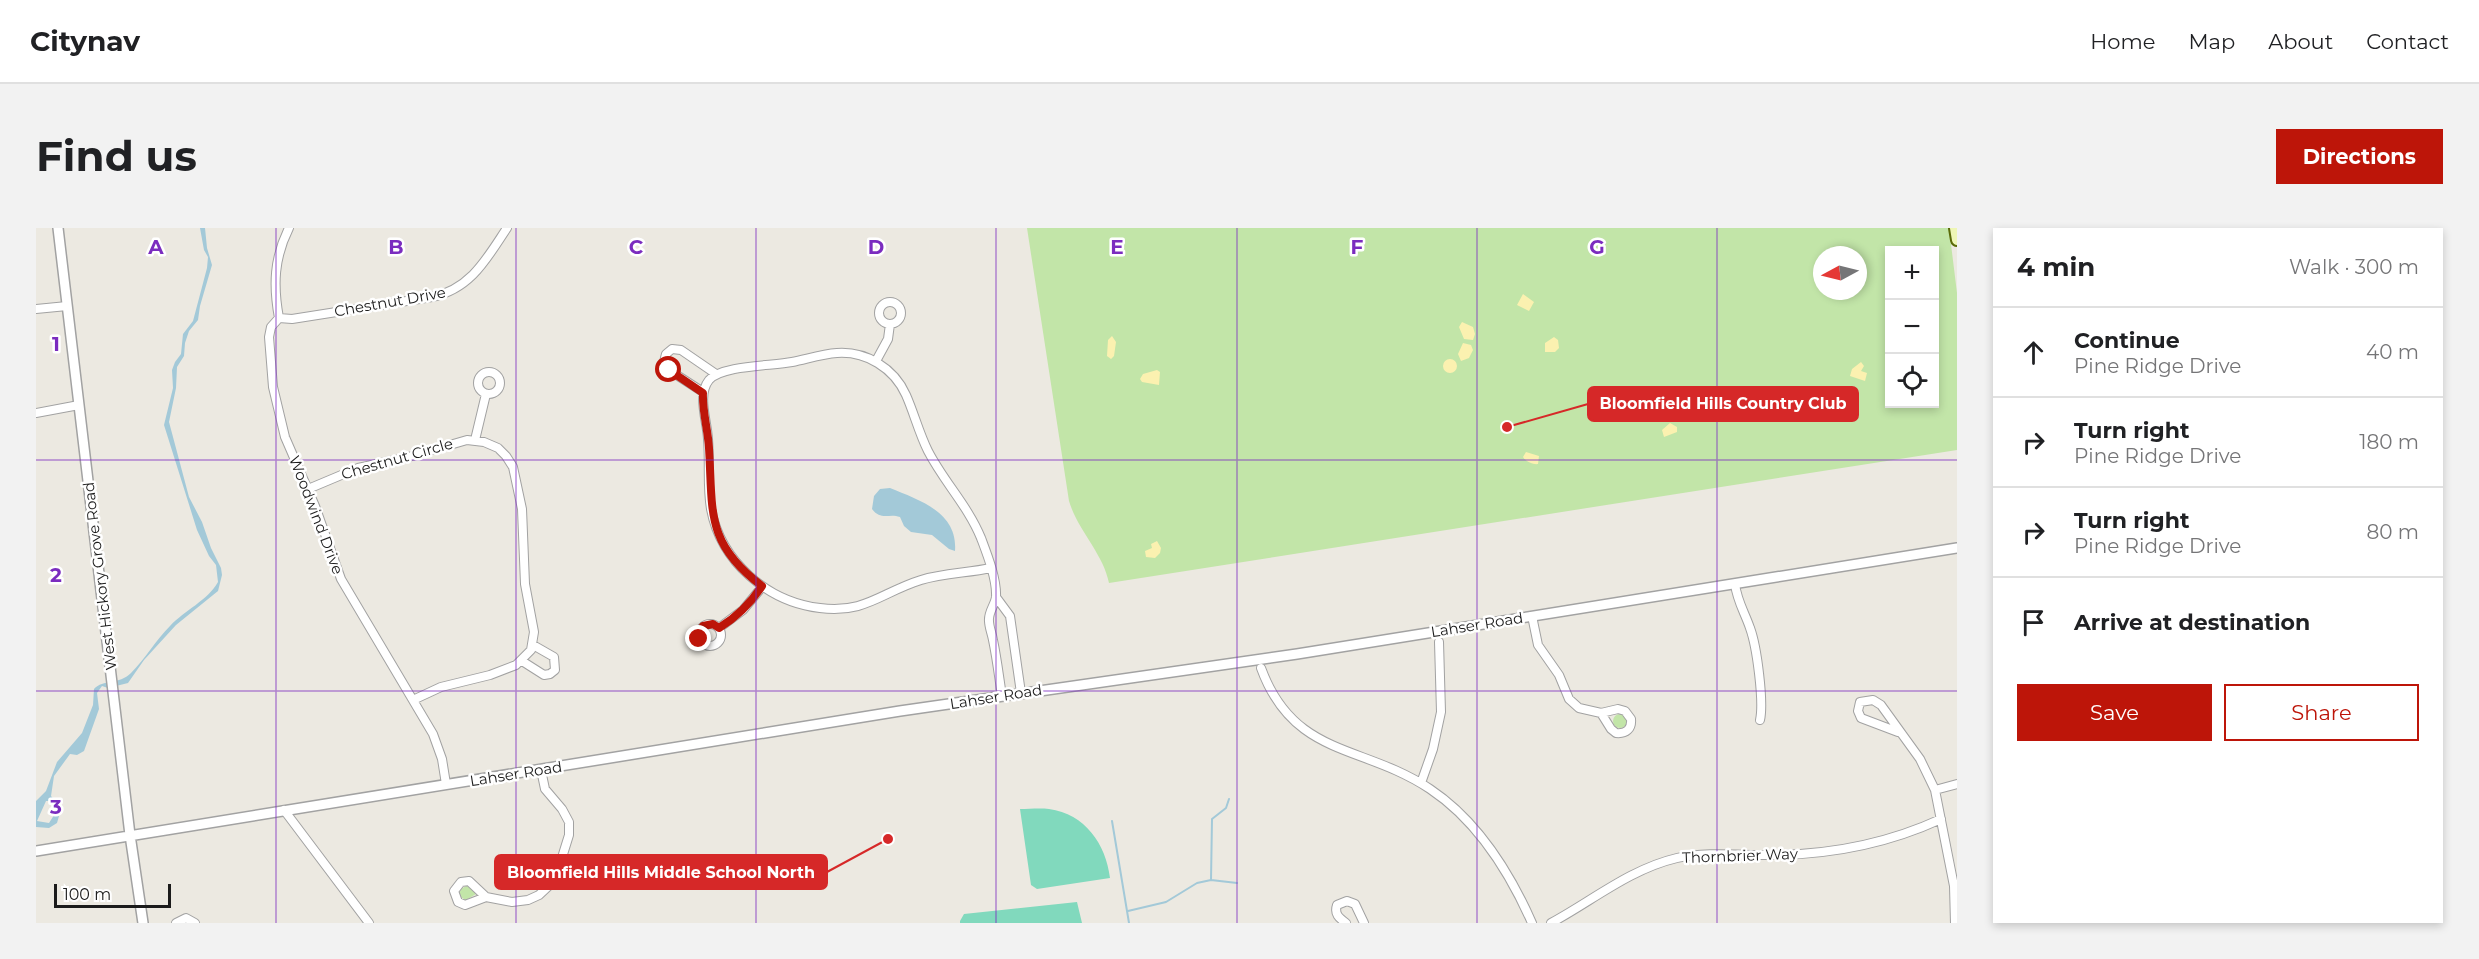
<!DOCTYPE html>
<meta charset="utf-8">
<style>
:root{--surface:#fff;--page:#f2f2f2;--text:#202124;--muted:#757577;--line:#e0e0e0;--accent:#bd1509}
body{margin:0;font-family:Montserrat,sans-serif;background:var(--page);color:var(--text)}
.controls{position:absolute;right:18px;top:18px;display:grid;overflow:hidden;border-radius:0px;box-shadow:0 3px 9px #0003}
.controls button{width:54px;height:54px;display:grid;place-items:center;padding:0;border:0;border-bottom:2px solid var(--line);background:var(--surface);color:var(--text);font:30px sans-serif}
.compass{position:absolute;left:1777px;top:18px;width:54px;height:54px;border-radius:50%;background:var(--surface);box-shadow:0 3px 9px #0003;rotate:263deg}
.scale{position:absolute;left:18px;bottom:15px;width:117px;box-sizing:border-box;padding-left:6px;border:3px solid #1b1b1b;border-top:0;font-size:16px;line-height:21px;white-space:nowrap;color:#1b1b1b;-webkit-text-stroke:4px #fff;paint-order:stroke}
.stop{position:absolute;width:18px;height:18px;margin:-14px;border:4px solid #bd1509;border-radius:50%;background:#fff}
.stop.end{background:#bd1509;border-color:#fff;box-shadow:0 2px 6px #0008}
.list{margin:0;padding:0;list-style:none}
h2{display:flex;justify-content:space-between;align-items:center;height:78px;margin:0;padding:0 24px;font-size:26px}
h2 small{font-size:20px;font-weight:400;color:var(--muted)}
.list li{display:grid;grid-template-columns:39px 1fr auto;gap:18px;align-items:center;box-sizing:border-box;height:90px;padding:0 24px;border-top:2px solid var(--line)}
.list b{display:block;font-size:22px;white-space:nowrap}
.list p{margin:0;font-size:20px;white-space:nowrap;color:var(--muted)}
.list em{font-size:20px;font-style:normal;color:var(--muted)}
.actions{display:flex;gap:12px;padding:18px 24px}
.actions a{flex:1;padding:14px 0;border:2px solid var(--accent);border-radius:0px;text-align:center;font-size:21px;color:var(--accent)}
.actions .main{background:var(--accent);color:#fff}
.icon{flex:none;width:33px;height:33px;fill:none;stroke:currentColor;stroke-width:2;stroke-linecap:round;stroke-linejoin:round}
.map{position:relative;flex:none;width:1921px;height:695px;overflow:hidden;border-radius:0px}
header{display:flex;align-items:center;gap:36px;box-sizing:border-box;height:84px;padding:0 30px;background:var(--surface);border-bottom:2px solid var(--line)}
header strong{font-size:28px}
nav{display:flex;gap:33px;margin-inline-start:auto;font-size:21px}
.intro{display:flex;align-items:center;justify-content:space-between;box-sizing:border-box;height:144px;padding:0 36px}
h1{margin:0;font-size:42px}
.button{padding:15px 27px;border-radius:0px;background:var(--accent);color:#fff;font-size:21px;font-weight:700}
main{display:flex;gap:36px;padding:0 36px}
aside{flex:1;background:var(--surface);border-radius:0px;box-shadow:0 3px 9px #0003}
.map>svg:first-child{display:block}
.grass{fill:#c2e5a8;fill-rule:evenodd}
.sand{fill:#fbf1b0}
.pitch{fill:#81d9bd}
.water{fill:#a3c9d8;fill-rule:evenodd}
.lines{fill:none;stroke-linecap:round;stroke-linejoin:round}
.stream{stroke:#a3c9d8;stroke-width:2}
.minor-casing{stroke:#a2a2a2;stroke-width:10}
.tertiary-casing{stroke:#a2a2a2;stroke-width:12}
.secondary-casing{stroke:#5a6b09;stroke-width:14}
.minor{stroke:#fff;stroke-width:8}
.tertiary{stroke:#fff;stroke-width:9}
.secondary{stroke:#eef6b5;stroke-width:10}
.route{stroke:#bd1509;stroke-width:8}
.grid{fill:none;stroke:#7b2cbf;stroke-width:1.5;stroke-opacity:0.55}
.labels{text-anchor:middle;stroke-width:5;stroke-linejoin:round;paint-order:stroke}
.street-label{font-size:15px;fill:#1b1b1b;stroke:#fff}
.grid-label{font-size:20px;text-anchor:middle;font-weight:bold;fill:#7b2cbf;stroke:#fff;stroke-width:5;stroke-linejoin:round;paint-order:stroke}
.leader{fill:none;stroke:#d62828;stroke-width:2}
.callout-dot{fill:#d62828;stroke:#fff;stroke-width:2}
.callout{fill:#d62828;stroke:#d62828;stroke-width:2}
.callout-label{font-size:16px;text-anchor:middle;font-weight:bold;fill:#fff}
</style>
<header>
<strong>Citynav</strong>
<nav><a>Home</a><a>Map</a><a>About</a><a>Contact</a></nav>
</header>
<div class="intro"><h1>Find us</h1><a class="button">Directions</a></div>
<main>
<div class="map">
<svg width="1921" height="695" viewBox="0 0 1921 695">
<rect width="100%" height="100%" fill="#ece9e1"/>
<path class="grass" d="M991,0H1913L1921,65V222L1073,355C1067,325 1042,303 1033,273ZM1854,22H1898V176H1854ZM1786,27H1822V63H1786Z
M1577 493a7 7 0 1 1 14 0a7 7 0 1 1-14 0Z
M430,658L435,659L440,666L430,672L426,670L423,665L425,661Z"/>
<path class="sand" d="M1487,66L1498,74L1493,83L1481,77Z
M1426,94L1437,99L1439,106L1437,112L1428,111L1423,99Z
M1076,108L1080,114L1078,128L1075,131L1071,128L1072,112Z
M1518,109L1522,112L1523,120L1519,124H1509V115Z
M1427,115L1435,117L1437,122L1433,130L1425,133L1422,126Z
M1407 138a7 7 0 1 1 14 0a7 7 0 1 1-14 0Z
M1825,134L1828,138L1825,143L1831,145L1829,153L1814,148L1816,141Z
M1121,142L1124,144L1123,157L1106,154L1104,151L1107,146Z
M1634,195L1641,199V204L1628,209L1626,202Z
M1490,224L1503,228L1502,236C1498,237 1489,233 1487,229Z
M1121,313L1125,320L1124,325L1119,330L1110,329L1109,323L1116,320L1115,316Z"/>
<path class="pitch" d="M984,581C993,581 1004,580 1013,581C1049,586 1070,616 1074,650L1001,661L995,657Z
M1041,674L1046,695H924V693L928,686Z"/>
<path class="water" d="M164,0H169L171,20L176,37L164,78L162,92L153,103L149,115L148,128L141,139L140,160L133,194L153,269L166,294L175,320L185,340L186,347L182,363L140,397L108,432L92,455L72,460L66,458L61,465L63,481L48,523L41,527L34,526L18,548L15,568L25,581L21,595L13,600L0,599V573L10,563L21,534L46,505L57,477L58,461C67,451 83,457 95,445C109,431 120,412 134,398C149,382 171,373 182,354L180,337L173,328L161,302L128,197L137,160L136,142L139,134L145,126L147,106L157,93L171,40L172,29L168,22ZM10,573H17L20,584L13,595L1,593Z
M854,260C883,272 922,284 919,323L913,321L896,307L875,304L868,298L864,289C853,285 845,293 836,281L838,268L844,261Z"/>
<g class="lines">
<path class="stream" d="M1076,593L1093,695
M1175,652L1176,591L1190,580L1193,571
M1092,683L1130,674L1161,655L1175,652L1201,655"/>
<defs>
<path id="minor" d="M843 85a11 11 0 1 1 22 0a11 11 0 1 1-22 0Z
M0,81L31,78
M243,90L235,99L233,109L237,159L249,209L279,278L305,351L397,506L406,531L410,556
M243,90L256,91L396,69C435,61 451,30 471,0
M243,90C237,57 238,30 253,0
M840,133L852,111L854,96
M442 155a11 11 0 1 1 22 0a11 11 0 1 1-22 0Z
M667,164L633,142L628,134L630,126L636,121L645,122L680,146
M0,185L43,177
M439,212L450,166
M272,261L322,240L369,230L431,212L448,214L462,220L470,228L477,239L486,281L489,356L498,404L495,422L480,437L454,447L405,459L377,472
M955,340C932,345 907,345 885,352C846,364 829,386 784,380C732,374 685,334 675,281C671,258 674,234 672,211C671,192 661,167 673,152C686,137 736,138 756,134C771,131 786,126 801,125C830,123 858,140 870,167C878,185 883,205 892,223C908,254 932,278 945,310C951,326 961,351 960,369C959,377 952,384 953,393C953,399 956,406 957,412C961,431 963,449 966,468
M1699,356C1701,373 1709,385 1714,400C1721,419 1728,474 1724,492
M960,369L974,388L985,465
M1496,388L1502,417L1523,447L1533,471L1543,480L1565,485L1575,501L1580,505C1590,506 1596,501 1595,491L1589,483L1582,481L1565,485
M663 407a11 11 0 1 1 22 0a11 11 0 1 1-22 0Z
M683,400L707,382L726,359
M486,433L508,447L514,446L519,442L518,429L497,417
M1225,440C1258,530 1327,516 1394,561C1442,593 1473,643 1496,695
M1862,504L1825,490L1822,483L1824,474L1837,472L1845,477L1884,531L1899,562L1918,658L1919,695
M1385,555L1397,521L1405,484L1403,414
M1899,562L1921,556
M248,582L333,695
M450,669L429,677L422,674L418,663L425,654L433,653L450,669L476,674L492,672L503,667L519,652L533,607V594L526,581L509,561L505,542
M140,695L150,690L159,695
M1310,695C1303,690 1298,686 1301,677L1311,673L1319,676L1328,695
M1515,695C1556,673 1594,641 1641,630C1673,623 1708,628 1741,627C1798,626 1853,615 1905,591"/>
<path id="tertiary" d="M22,0L94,607L107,695
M0,623L864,483L1261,426L1921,320"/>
<path id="secondary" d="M1919,0L1921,12"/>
</defs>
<use href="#minor" class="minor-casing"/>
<use href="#tertiary" class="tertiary-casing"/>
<use href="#secondary" class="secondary-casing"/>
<use href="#minor" class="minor"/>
<use href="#tertiary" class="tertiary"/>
<use href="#secondary" class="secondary"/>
</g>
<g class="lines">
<path class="route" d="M633,142L667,165C666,182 672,202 673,220C677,283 669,315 726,358C714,376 701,389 683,400L677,396L667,398L663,404V411"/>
</g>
<path class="grid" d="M240,0V695M480,0V695M720,0V695M960,0V695M1201,0V695M1441,0V695M1681,0V695M0,232H1921M0,463H1921"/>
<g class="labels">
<g class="street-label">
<text transform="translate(354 74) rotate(-10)" y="5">Chestnut Drive</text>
<text transform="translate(361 231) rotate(-16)" y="5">Chestnut Circle</text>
<text transform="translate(280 287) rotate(69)" y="5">Woodwind Drive</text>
<text transform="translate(64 348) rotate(-97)" y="5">West Hickory Grove Road</text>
<text transform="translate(1441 397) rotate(-9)" y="5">Lahser Road</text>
<text transform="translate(960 469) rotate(-9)" y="5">Lahser Road</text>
<text transform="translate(480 546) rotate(-9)" y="5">Lahser Road</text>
<text transform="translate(1704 628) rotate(-2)" y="5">Thornbrier Way</text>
</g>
</g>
<g class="grid-label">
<text x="120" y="26">A</text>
<text x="360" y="26">B</text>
<text x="600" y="26">C</text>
<text x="840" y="26">D</text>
<text x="1081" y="26">E</text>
<text x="1321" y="26">F</text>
<text x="1561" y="26">G</text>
<text x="20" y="123">1</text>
<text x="20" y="354">2</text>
<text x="20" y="586">3</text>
</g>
<path class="leader" d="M1471 199L1552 176M852 611L791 644"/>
<g class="callout-dot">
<circle cx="1471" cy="199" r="6"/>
<circle cx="852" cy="611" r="6"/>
</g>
<g class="callout">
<rect x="1552" y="159" width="270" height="34" rx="6"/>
<rect x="459" y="627" width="332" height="34" rx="6"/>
</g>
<g class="callout-label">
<text x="1687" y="181">Bloomfield Hills Country Club</text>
<text x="625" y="650">Bloomfield Hills Middle School North</text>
</g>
</svg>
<div class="controls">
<button>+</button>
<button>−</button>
<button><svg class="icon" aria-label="locate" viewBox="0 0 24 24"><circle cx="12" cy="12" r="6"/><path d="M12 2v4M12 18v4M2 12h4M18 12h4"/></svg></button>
</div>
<svg class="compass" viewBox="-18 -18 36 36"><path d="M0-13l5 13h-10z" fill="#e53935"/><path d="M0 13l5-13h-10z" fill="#757577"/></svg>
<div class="scale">100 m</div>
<div class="stop" style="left:633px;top:142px"></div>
<div class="stop end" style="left:663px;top:411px"></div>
</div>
<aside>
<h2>4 min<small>Walk · 300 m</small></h2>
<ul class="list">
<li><svg class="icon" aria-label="ahead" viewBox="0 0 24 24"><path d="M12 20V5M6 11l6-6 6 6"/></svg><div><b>Continue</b><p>Pine Ridge Drive</p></div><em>40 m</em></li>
<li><svg class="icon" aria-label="right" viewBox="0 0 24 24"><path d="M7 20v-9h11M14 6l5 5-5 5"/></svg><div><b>Turn right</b><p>Pine Ridge Drive</p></div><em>180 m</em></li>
<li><svg class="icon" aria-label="right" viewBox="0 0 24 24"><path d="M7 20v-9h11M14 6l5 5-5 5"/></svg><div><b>Turn right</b><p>Pine Ridge Drive</p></div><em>80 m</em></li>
<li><svg class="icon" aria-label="arrive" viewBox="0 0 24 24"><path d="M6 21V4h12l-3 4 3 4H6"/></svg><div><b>Arrive at destination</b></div></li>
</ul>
<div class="actions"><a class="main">Save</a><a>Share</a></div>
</aside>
</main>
